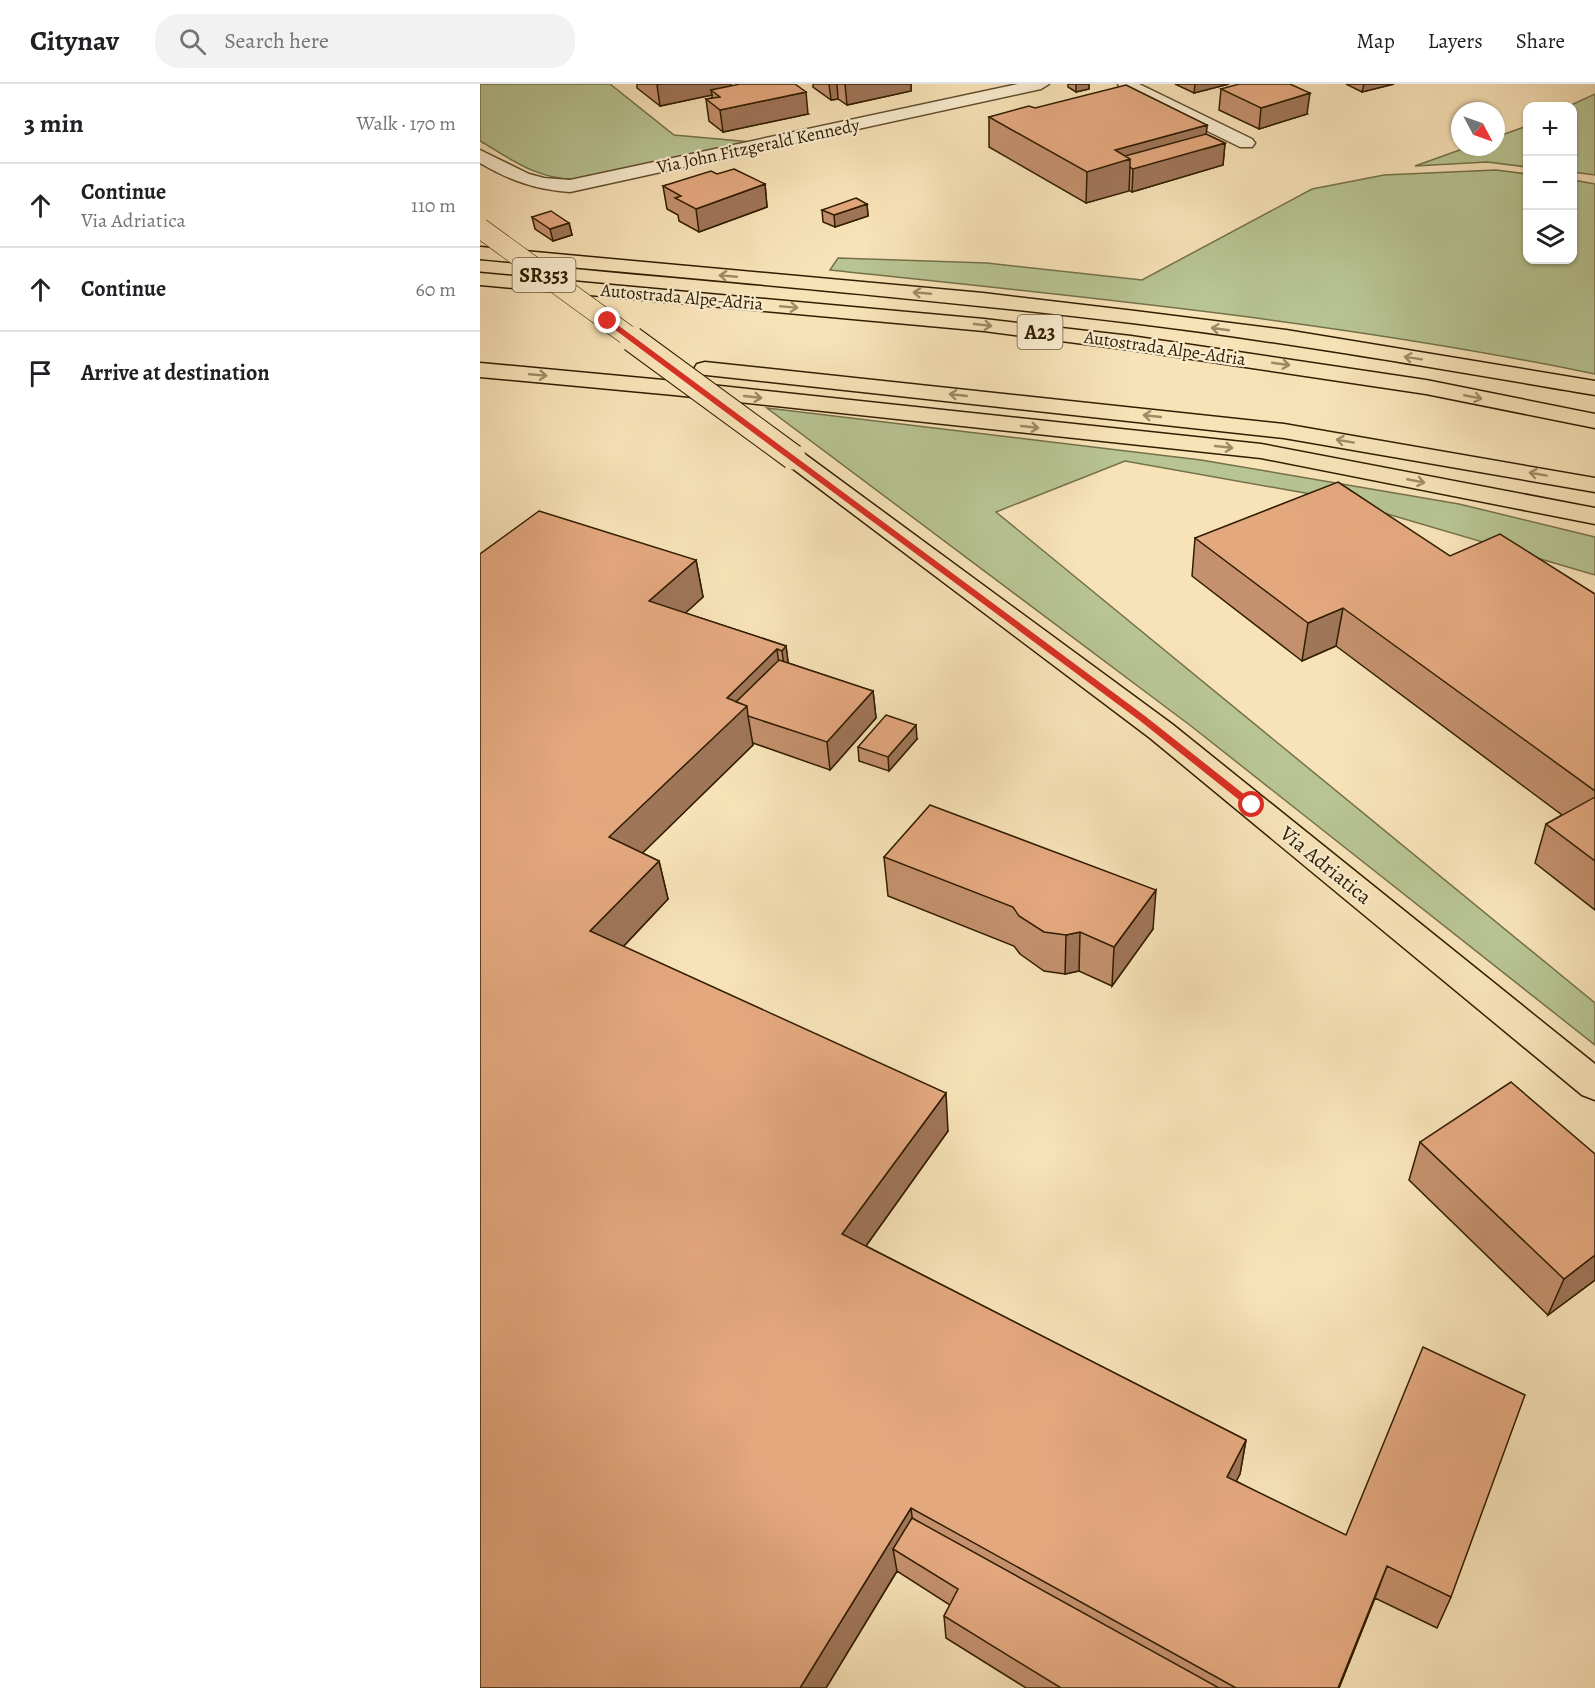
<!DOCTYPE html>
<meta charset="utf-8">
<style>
:root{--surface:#fff;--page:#f2f2f2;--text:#202124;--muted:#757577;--line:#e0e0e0}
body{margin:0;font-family:Alegreya,serif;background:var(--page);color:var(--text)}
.controls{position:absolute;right:18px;top:18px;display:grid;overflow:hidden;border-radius:12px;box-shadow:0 2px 4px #0004}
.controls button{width:54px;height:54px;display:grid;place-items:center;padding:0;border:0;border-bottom:2px solid var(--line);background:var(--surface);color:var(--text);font:30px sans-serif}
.compass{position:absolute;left:971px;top:18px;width:54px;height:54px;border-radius:50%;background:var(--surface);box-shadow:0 2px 4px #0004;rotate:131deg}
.stop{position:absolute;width:18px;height:18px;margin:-14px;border:4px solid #d93025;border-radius:50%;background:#fff}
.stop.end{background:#d93025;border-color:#fff;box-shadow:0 2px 6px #0008}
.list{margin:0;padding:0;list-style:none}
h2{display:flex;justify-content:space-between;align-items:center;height:78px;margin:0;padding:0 24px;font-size:26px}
h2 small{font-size:20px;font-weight:400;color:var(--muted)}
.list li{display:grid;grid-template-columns:39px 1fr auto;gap:18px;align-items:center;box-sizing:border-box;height:84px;padding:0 24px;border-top:2px solid var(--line)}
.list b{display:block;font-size:22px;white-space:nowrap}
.list p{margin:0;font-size:20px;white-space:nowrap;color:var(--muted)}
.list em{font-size:20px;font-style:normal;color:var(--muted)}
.icon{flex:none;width:33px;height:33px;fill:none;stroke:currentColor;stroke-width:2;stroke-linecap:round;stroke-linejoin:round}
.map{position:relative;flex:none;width:1115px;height:1604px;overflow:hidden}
header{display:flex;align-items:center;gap:36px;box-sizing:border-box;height:84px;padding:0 30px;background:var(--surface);border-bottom:2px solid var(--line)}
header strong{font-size:28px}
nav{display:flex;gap:33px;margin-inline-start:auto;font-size:21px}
.search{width:420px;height:54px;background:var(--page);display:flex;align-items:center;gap:15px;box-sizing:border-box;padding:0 21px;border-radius:24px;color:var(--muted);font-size:22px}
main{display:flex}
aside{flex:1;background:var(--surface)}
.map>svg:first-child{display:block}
.green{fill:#b8c593;stroke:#74714a;stroke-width:1.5}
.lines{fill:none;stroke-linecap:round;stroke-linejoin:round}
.minor-casing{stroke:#634e2e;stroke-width:3}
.major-casing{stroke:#311d00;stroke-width:3}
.highway-casing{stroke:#311d00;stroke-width:3}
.minor{fill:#faedd1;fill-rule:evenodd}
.major{fill:#f8e3b8;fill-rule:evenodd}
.highway{fill:#f8e3b8;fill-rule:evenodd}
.major-bridge-far1-casing{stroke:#311d00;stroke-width:21;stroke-linecap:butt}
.major-bridge-casing{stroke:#311d00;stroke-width:27;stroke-linecap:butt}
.major-bridge-far1{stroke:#f8e3b8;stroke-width:20}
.major-bridge{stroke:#f8e3b8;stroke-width:25}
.wall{fill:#c4906d;stroke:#311d00;stroke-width:1.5}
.shaded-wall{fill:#a07659;stroke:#311d00;stroke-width:1.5}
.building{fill:#e4a87f;stroke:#311d00;stroke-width:1.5}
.oneway{stroke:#9e8a65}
.route{fill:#d93025}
.labels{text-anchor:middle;stroke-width:4.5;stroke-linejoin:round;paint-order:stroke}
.far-street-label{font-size:18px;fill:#311d00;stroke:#faedd1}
.shield{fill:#faedd1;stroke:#6d5b3f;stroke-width:1.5}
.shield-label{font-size:20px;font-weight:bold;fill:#311d00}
.street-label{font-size:21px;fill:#311d00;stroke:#faedd1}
</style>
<header>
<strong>Citynav</strong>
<div class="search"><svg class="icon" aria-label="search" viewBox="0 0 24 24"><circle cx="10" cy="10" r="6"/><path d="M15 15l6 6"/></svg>Search here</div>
<nav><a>Map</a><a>Layers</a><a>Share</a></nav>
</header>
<main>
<aside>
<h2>3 min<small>Walk · 170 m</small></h2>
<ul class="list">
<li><svg class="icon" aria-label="ahead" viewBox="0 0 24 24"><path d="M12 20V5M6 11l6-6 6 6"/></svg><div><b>Continue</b><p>Via Adriatica</p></div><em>110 m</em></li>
<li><svg class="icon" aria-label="ahead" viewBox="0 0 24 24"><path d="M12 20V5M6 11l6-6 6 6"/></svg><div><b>Continue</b></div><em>60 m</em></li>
<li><svg class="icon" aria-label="arrive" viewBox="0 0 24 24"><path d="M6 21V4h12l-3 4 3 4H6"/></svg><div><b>Arrive at destination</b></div></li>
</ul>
</aside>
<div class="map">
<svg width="1115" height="1604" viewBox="0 0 1115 1604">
<rect width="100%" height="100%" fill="#f8e3b8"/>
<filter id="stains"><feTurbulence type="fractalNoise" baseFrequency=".00333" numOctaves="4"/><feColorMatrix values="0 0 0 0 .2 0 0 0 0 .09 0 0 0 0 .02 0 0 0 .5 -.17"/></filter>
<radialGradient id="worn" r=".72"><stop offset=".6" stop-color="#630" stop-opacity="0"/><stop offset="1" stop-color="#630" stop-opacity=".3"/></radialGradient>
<path class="green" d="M0,0H130L194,51L272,58L99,95C60,97 32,76 0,57Z
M1115,10V91L1093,88L1092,22H1089Z
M1047,42V83L1007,78L935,82L988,63H1016V53Z
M1016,86L1047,90L1048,176H1092L1093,96L1115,100V290C863,238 606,213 350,186L358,174L507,179L662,196L832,105L904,91Z
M287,324L721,376L979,420L1115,453V491L853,414L645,377L516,428L1115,919V961L711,642Z"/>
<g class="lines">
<defs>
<path id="minor" d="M538,0H569L561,5L90,108C56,106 29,96 0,79V66L49,90L64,94L90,96Z
M638,0H659L772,55L775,59L772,63H760L640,4Z"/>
<path id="major" d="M313,366L322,368L692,640L1115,980V1016L1102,1011L670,654L304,378L301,373L304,368Z"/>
<path id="highway" d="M0,163L503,209L655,227L806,246L1115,297V311C961,285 807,258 652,239C435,213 217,195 0,175Z
M0,189L504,235L651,252L946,296L1115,330V344L946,310L651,266L504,247L0,201Z
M225,278L804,340L1115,394V408L804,354L217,290L214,285L217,280Z
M0,279L194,297L781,360L1115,424V440L781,374L194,311L0,293Z"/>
</defs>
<use href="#minor" class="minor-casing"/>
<use href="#major" class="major-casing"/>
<use href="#highway" class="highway-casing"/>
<use href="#minor" class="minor"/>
<use href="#major" class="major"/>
<use href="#highway" class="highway"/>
<defs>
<path id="major-bridge-far1" d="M0,144L154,256"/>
<path id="major-bridge" d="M152,255L313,373"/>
</defs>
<use href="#major-bridge-far1" class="major-bridge-far1-casing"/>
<use href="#major-bridge" class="major-bridge-casing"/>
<use href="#major-bridge-far1" class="major-bridge-far1"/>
<use href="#major-bridge" class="major-bridge"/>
</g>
<path class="wall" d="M157,0H251V2L328,30L243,48L229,37L226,15L232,14V11L180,22L157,4Z
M333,0H431V7L367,21L358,15L351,16L333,3Z
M588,0H609V5L596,8L588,3Z
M695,0H749L714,9Z
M866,0H914L882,8Z
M741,5L827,30L779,45L739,26Z
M555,24L727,41L726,50L745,59L743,81L652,108L649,106L606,119L509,63V33Z
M237,90L285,100L287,123L219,148L199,137L198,131L187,125L183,102Z
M387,120L388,132L355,143L343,138L342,126Z
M52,133L89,139L92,151L73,157L55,145Z
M715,454L970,472L1115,510V826L1055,779L1066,740L1082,731L856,562L822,577L712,492Z
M0,470L216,476L223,513L205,529L306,562L308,579L393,607L396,634L350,686L273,659V661L162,769L179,777L188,815L143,863L468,1047L386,1162L766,1356L760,1390L756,1397L971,1513L957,1544L895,1514L859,1604H546L466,1554L464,1532L470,1521L417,1487L346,1604Z
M437,655L409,687L379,677L378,663Z
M404,773L673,845L632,902L599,887L585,890L564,887L540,870L534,862L408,812Z
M940,1058L1115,1196L1068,1231L929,1096Z"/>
<path class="shaded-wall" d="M180,0H251L252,7L231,6L232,11L180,22L177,1Z
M349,0H357L358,15L351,16Z
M365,0H431V7L367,21Z
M596,0H609V5L596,8Z
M715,0H749L714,9Z
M884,0H914L882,8Z
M326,8L328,30L243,48L240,26Z
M830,9L827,30L779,45L781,24Z
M727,41L725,65L745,59L743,81L652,108L653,85L650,83L649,107L606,119L607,88L635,66Z
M285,100L287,123L219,148L216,125Z
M387,120L388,132L355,143L354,131Z
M89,139L92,151L73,157L70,145Z
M216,476L223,513L177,555L169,517Z
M863,524L856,562L822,577L828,539Z
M306,562L311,600L307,605L302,567Z
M297,565L302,604L268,632L273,661L139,792L129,753L247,614Z
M393,607L396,634L350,686L347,658Z
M436,641L437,655L409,687L408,673Z
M179,777L188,815L121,886L110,847Z
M676,806L673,845L632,902L634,863Z
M600,848L599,887L585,890L586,851Z
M466,1009L468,1047L368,1187L362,1150Z
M1115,1171V1196L1068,1231L1084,1195Z
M766,1356L760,1390L741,1426L747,1393Z
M431,1424L435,1457L413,1465L417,1487L346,1604H320Z
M907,1482L895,1514L859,1604H858Z"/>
<path class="building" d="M260,0H315L326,8L240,26L226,15L240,13L231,6Z
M759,0H810L830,9L781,24L741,5Z
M646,1L727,41L635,66L650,75L607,88L509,33L549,22L555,24Z
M726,50L745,59L653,85L650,83V75L645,72Z
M254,85L285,100L216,125L195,114L201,112L183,102L231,87L237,90Z
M376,114L387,120L354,131L342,126Z
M71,127L89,139L70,145L52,133Z
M858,398L970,472L1020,450L1115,510V707L863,524L828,539L715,454Z
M59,427L216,476L169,517L306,562L302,567L297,565L247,614L267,622L129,753L179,777L110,847L466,1009L362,1150L766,1356L747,1393L866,1451L943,1263L1045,1311L971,1513L907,1482L858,1604H756L431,1424L320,1604H0V470Z
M299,576L393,607L347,658L268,632L267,622L256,618Z
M406,631L436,641L408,673L378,663Z
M1115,713V777L1066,740Z
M450,721L676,806L634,863L600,848L586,851L564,848L539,832L533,823L404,773Z
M1031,998L1115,1070V1171L1084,1195L940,1058Z
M432,1434L739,1604H581L464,1532L478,1505L413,1465Z"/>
<defs><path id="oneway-shaft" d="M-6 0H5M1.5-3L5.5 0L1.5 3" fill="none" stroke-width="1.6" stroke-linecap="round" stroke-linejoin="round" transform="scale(1.5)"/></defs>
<g class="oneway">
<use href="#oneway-shaft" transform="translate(248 192) rotate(-175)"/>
<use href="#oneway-shaft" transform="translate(442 209) rotate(-175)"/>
<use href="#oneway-shaft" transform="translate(309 223) rotate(5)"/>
<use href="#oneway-shaft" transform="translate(503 241) rotate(6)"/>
<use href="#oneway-shaft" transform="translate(740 245) rotate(-172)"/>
<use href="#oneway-shaft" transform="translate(933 274) rotate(-171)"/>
<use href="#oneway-shaft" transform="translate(801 280) rotate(8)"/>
<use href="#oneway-shaft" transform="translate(58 291) rotate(5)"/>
<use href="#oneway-shaft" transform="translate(478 311) rotate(-174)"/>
<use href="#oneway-shaft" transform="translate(273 313) rotate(6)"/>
<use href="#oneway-shaft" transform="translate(993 313) rotate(11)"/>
<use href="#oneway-shaft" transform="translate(672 332) rotate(-174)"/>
<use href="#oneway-shaft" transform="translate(550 343) rotate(6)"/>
<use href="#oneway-shaft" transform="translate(865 357) rotate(-170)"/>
<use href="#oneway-shaft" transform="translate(744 363) rotate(6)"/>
<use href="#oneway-shaft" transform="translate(1058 390) rotate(-170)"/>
<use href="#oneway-shaft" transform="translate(936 397) rotate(11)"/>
</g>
<path class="route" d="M126,236H131L665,632L775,719V723H768L659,636L126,239Z"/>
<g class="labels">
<g class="far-street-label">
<text transform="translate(278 62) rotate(-12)" y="6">Via John Fitzgerald Kennedy</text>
<text transform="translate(202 213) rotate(5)" y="6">Autostrada Alpe-Adria</text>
<text transform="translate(685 264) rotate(8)" y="6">Autostrada Alpe-Adria</text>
</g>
<g class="shield">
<rect x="32.5" y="174" width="63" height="34" rx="4.5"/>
<rect x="537.5" y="231" width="45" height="34" rx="4.5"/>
</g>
<g class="shield-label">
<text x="64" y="198">SR353</text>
<text x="560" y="255">A23</text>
</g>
<g class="street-label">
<text transform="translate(846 781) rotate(39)" y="7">Via Adriatica</text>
</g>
</g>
<rect width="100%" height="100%" filter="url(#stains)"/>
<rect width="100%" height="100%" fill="url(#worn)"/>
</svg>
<div class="controls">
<button>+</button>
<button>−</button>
<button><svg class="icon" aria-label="layers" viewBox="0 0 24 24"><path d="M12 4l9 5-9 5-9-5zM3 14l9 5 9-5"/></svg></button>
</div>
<svg class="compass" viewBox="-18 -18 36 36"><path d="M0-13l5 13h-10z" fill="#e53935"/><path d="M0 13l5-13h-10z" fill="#757577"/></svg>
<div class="stop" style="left:772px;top:721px"></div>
<div class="stop end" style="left:128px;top:237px"></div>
</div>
</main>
